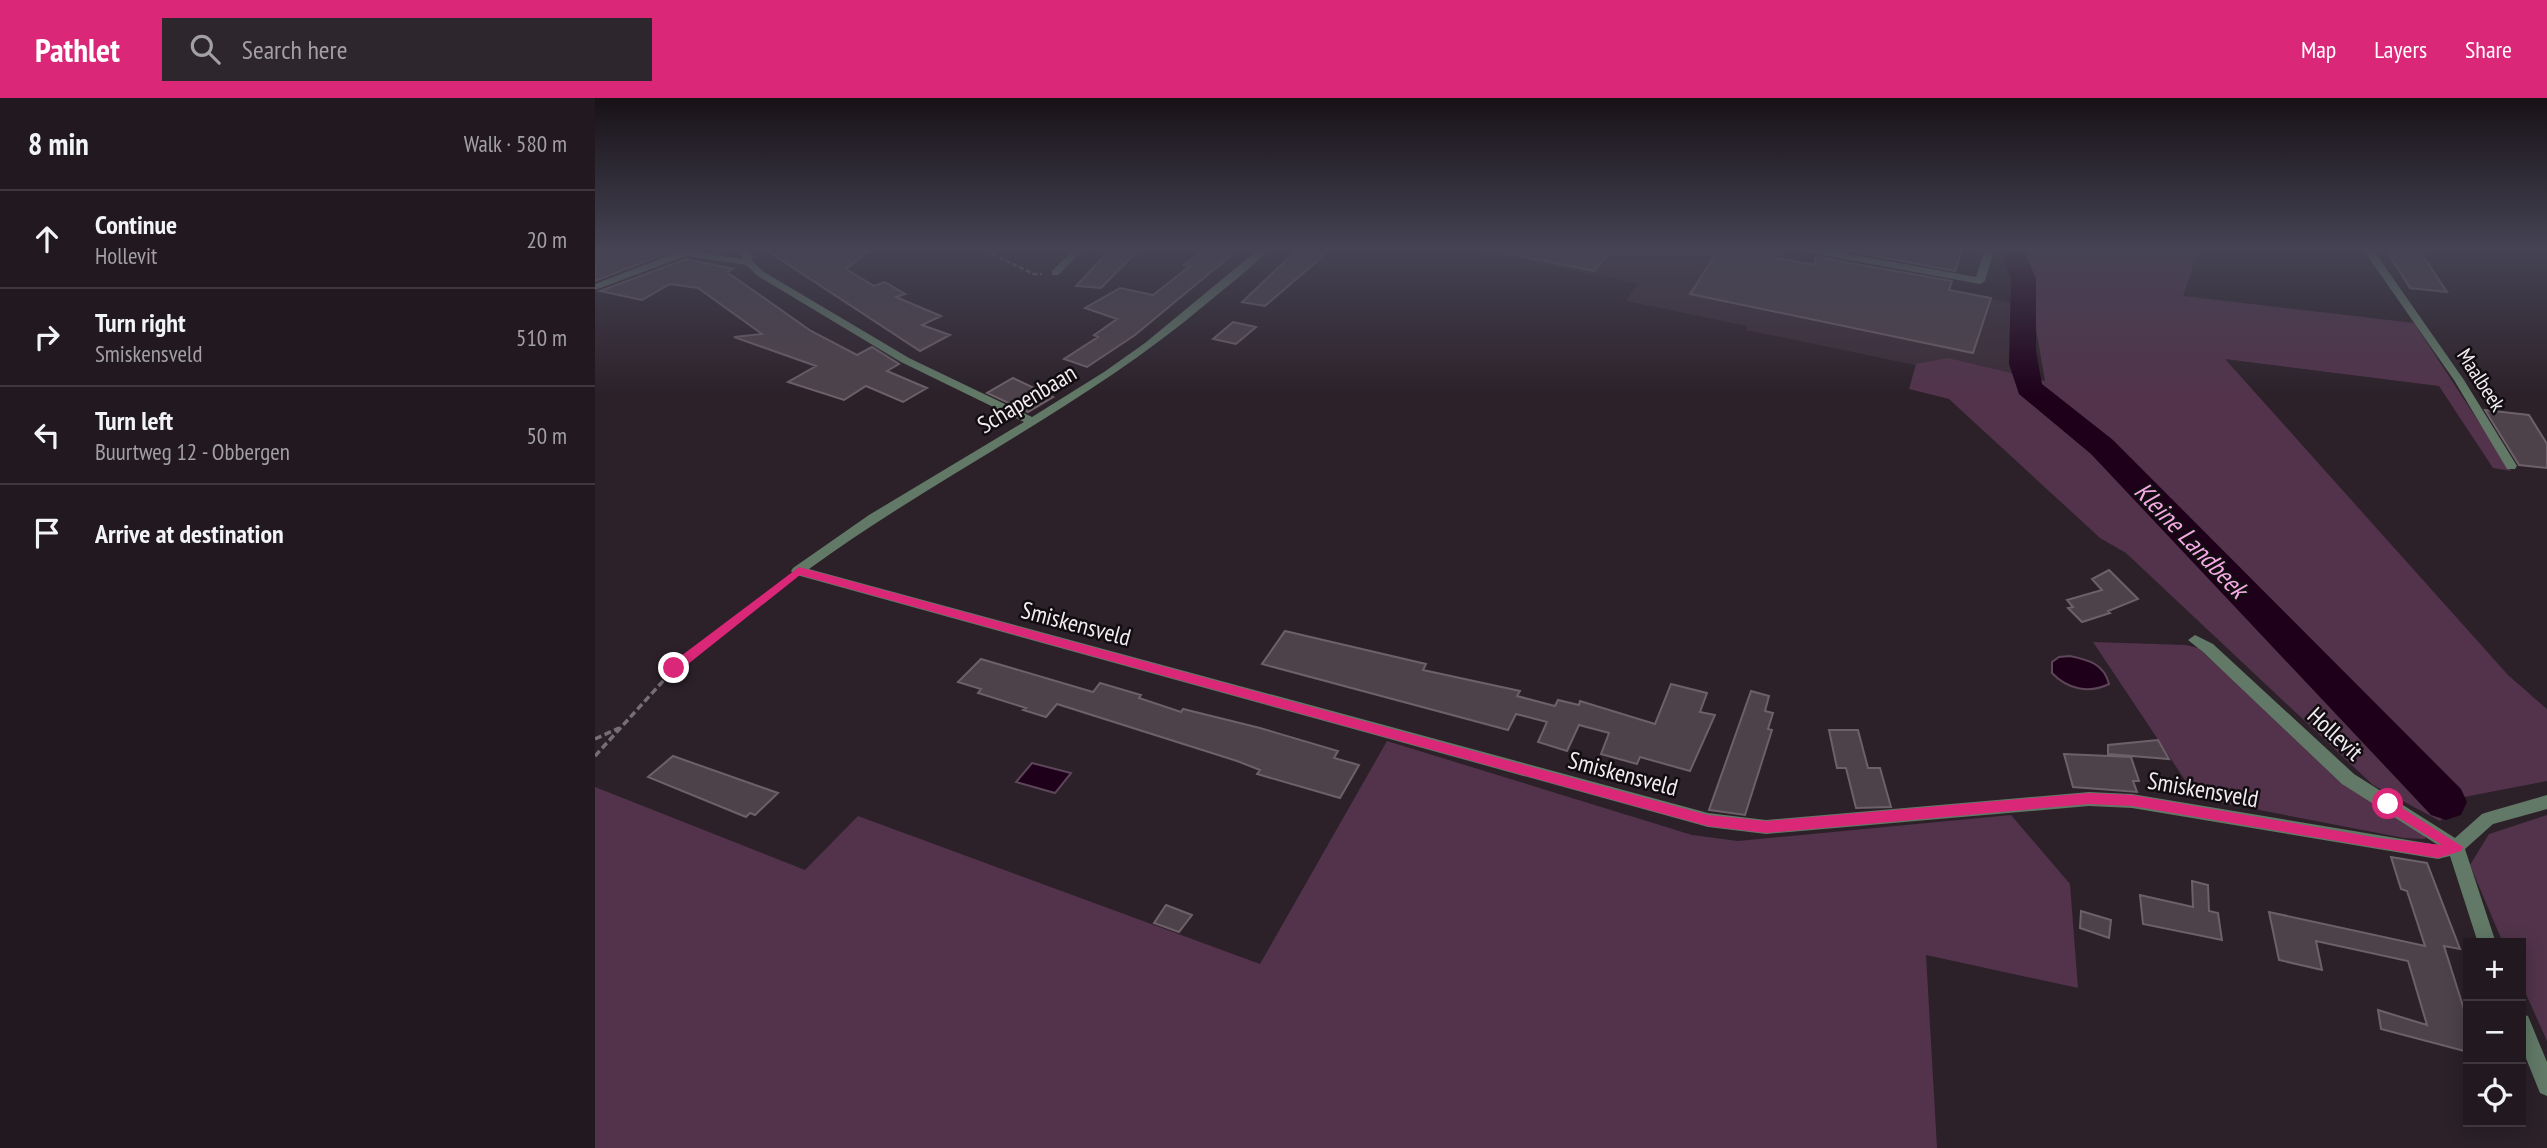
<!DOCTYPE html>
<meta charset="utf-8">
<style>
:root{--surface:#21191f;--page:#2d262c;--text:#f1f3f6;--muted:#a2a0a4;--line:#3e383d;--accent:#db2777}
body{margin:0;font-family:"PT Sans Narrow",sans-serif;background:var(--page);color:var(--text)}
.controls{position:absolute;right:21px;bottom:21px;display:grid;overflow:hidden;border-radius:0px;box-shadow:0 4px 18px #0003}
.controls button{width:63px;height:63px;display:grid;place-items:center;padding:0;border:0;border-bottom:2px solid var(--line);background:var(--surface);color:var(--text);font:35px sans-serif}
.stop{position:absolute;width:21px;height:21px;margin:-16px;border:5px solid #db2777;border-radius:50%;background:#fff}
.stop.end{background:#db2777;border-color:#fff;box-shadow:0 2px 7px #0008}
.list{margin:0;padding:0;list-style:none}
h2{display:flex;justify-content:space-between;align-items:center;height:91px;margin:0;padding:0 28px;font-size:30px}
h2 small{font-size:23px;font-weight:400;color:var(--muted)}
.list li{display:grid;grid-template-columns:46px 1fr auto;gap:21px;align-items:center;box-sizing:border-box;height:98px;padding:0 28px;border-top:2px solid var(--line)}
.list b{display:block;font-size:26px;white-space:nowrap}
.list p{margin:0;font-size:23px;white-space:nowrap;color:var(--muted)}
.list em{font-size:23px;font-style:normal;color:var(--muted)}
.icon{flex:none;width:38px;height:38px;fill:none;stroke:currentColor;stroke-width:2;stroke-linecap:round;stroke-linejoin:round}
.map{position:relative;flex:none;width:1952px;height:1050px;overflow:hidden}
header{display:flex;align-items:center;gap:42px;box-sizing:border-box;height:98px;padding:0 35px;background:var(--accent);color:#fff}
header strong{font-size:33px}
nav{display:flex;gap:38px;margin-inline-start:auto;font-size:24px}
.search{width:490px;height:63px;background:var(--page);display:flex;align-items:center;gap:18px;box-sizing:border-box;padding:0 24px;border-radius:0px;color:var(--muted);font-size:26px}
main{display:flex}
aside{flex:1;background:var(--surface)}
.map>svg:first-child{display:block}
.built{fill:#3b2c37}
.green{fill:#52334b}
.water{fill:#1e001a;stroke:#5e465a;stroke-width:2}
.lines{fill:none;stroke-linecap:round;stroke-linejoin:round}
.river{fill:#1e001a;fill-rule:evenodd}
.building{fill:#4d424a;stroke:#6d6069;stroke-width:2}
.path-far1{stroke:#776e75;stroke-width:2.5;stroke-dasharray:5 2.5;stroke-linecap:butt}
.path{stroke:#776e75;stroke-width:3.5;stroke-dasharray:7 3.5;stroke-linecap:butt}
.street{fill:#617966;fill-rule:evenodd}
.route{fill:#db2777}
.labels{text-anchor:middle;stroke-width:5;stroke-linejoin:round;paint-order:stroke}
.far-street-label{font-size:21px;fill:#f2ebf0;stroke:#110d10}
.street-label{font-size:24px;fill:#f2ebf0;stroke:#110d10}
.water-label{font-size:26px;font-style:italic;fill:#f5a8e4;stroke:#110d10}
</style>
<header>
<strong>Pathlet</strong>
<div class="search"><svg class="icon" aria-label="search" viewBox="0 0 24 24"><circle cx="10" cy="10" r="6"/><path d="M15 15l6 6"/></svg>Search here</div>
<nav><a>Map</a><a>Layers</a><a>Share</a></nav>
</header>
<main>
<aside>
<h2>8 min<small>Walk · 580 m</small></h2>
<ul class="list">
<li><svg class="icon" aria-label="ahead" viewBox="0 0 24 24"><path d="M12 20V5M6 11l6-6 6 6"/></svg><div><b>Continue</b><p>Hollevit</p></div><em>20 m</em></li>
<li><svg class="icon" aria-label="right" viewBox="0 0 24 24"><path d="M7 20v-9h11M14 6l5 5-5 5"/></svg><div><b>Turn right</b><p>Smiskensveld</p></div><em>510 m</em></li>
<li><svg class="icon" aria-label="left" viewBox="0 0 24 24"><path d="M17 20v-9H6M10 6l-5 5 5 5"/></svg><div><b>Turn left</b><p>Buurtweg 12 - Obbergen</p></div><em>50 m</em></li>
<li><svg class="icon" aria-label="arrive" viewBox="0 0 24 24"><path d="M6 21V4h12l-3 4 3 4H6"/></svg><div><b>Arrive at destination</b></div></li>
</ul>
</aside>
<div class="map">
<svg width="1952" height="1050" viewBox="0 0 1952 1050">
<rect width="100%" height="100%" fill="#2c2129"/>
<path class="built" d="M871,150H1193L1187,161L1426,207L1430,282L1325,268L1151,232L1152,228L1031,203L1043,186Z"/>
<path class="green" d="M1427,150H1604L1588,198L1819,225L1916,373L1898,370L1844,288L1630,261L1913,577L1952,611V683L1869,699L1845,723L1778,687L1531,455L1505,440L1354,301L1314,291L1321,266L1353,260L1450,283Z
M1498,544L1591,547L1603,550L1758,691L1831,736L1830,741L1809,740L1602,700Z
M792,643L1097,737L1143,743L1416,717L1475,786L1483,890L1331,857L1342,1050H0V689L210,772L263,718L665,866Z
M1952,717V943L1926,885V845H1908L1875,767L1894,736Z"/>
<path class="water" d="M1475,558C1494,562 1509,566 1514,586C1494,596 1472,591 1457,575V564L1464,559Z
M437,665L476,675L460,695L421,684Z"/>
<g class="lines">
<path class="river" d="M1404,150H1428L1441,181V253L1447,286L1518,342L1866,691L1872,704L1866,717L1851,722L1836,717L1496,356L1424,296L1414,266L1416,181Z"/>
</g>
<path class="building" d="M0,150L72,151L85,150L0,183Z
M168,150H277L251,171L279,188L290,184L310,196L301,199L346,218L327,227L355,237L325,253Z
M611,150H645L540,237L492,269L469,261L503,239L499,237L522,221L490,210L525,190L558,197L595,168L589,167Z
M926,150H1019L999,173L925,158Z
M1125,150L1220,167L1221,159L1357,183L1354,192L1396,200L1378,255L1095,196Z
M1237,150H1368L1360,173Z
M1790,150H1823L1852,194L1815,190Z
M703,151L728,158L670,208L647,204Z
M515,152L541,154L506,190L481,188Z
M91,161L138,171L132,174L216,233L262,257L277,249L304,266L292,273L332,290L308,304L271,288L249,302L193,284L221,268L139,239L167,236L103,190L75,186L47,202L5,193Z
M638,224L661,229L641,246L618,241Z
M418,280L458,299L433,314L392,295Z
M1890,312L1934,317L1952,346V370L1924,367Z
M1514,472L1543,501L1513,513L1515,515L1487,524L1473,510L1478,509L1472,502L1507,492L1497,481Z
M690,533L831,566L828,572L925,593L922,598L960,608L963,602L984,607L985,603L1060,626L1076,586L1112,595L1105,614L1120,617L1095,673L1045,659L1042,666L1006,656L1014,635L984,627L972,653L943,644L952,624L921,616L913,632L667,566Z
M386,561L498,594L505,585L546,597L544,600L586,614L588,611L665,630L743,653L739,660L764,667L745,700L662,676L665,672L642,663L462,606L451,619L428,612L431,610L383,595L386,591L363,584Z
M1156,593L1174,598L1170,613L1178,615L1173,631L1177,632L1150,717L1114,712Z
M1234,632H1263L1273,670H1285L1296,709L1261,710L1251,670H1242Z
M1563,642L1574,661L1513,656V647Z
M1469,656L1536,659L1544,683H1538L1542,694L1478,689Z
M78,658L183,695L160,717L155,715L151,719L53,679Z
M1796,759L1832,765L1865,851L1849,848L1873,924V954L1786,931L1783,912L1832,927L1813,863L1721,843L1727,872L1684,862L1674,814L1830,848L1812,793L1806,791Z
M1597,783L1613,787L1614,813L1623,815L1627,842L1548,826L1545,797L1598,809Z
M571,807L597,817L584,834L559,825Z
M1486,813L1516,822L1514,840L1485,830Z"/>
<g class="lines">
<path class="path-far1" d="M397,156L439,176H447"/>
<path class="path" d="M0,641L24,630
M0,658L79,571L191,482"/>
<path class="street" d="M93,150H107L101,154L148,161L144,150H154L158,164L169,174L314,260L437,319L509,274L550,245L665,150H676C656,170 633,188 611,206C489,309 343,377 214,471L1113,715L1171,722L1494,694L1537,696L1843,747L1747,686L1608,554L1593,542L1600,537L1618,546L1759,676L1860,740L1887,716L1893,714L1952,697V711L1898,726L1870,751L1901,845H1883L1855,758L1843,761L1537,710L1494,708L1171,736L1113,729L198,476L196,473L198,470L274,417L429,324L306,264L163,178L151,167L91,158L0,192V186Z
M480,150H490L463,177H457V173Z
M1221,150L1381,179L1390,150H1400L1390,183L1385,186L1210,154L1205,151Z
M1767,150H1777L1869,282L1922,368L1920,371H1912L1859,282Z
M1926,916L1933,918L1952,964V998L1945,995L1926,948Z"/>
</g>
<linearGradient id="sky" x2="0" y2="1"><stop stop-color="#181217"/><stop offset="0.51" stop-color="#454354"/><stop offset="1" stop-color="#454354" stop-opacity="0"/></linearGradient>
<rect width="1952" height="297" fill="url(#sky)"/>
<path class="route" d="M204,469L1113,717L1171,723L1494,695L1537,697L1784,740L1847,747L1788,710V703L1793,701L1868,749L1866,753L1843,760L1537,708L1494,706L1171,735L1113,728L205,477L83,574H74V567Z"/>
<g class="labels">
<g class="far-street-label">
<text transform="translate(1886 282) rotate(57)" y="7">Maalbeek</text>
</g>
<g class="street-label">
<text transform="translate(432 301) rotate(-31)" y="8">Schapenbaan</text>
<text transform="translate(481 526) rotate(15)" y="8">Smiskensveld</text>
<text transform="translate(1740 636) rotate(43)" y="8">Hollevit</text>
<text transform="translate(1028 676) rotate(15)" y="8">Smiskensveld</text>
<text transform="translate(1608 692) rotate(10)" y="8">Smiskensveld</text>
</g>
<g class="water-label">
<text transform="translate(1596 442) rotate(46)" y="9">Kleine Landbeek</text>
</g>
</g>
</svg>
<div class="controls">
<button>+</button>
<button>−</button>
<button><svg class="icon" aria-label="locate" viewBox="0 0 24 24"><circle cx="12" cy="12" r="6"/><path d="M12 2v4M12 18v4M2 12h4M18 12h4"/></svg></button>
</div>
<div class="stop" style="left:1793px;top:706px"></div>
<div class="stop end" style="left:79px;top:570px"></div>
</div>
</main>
